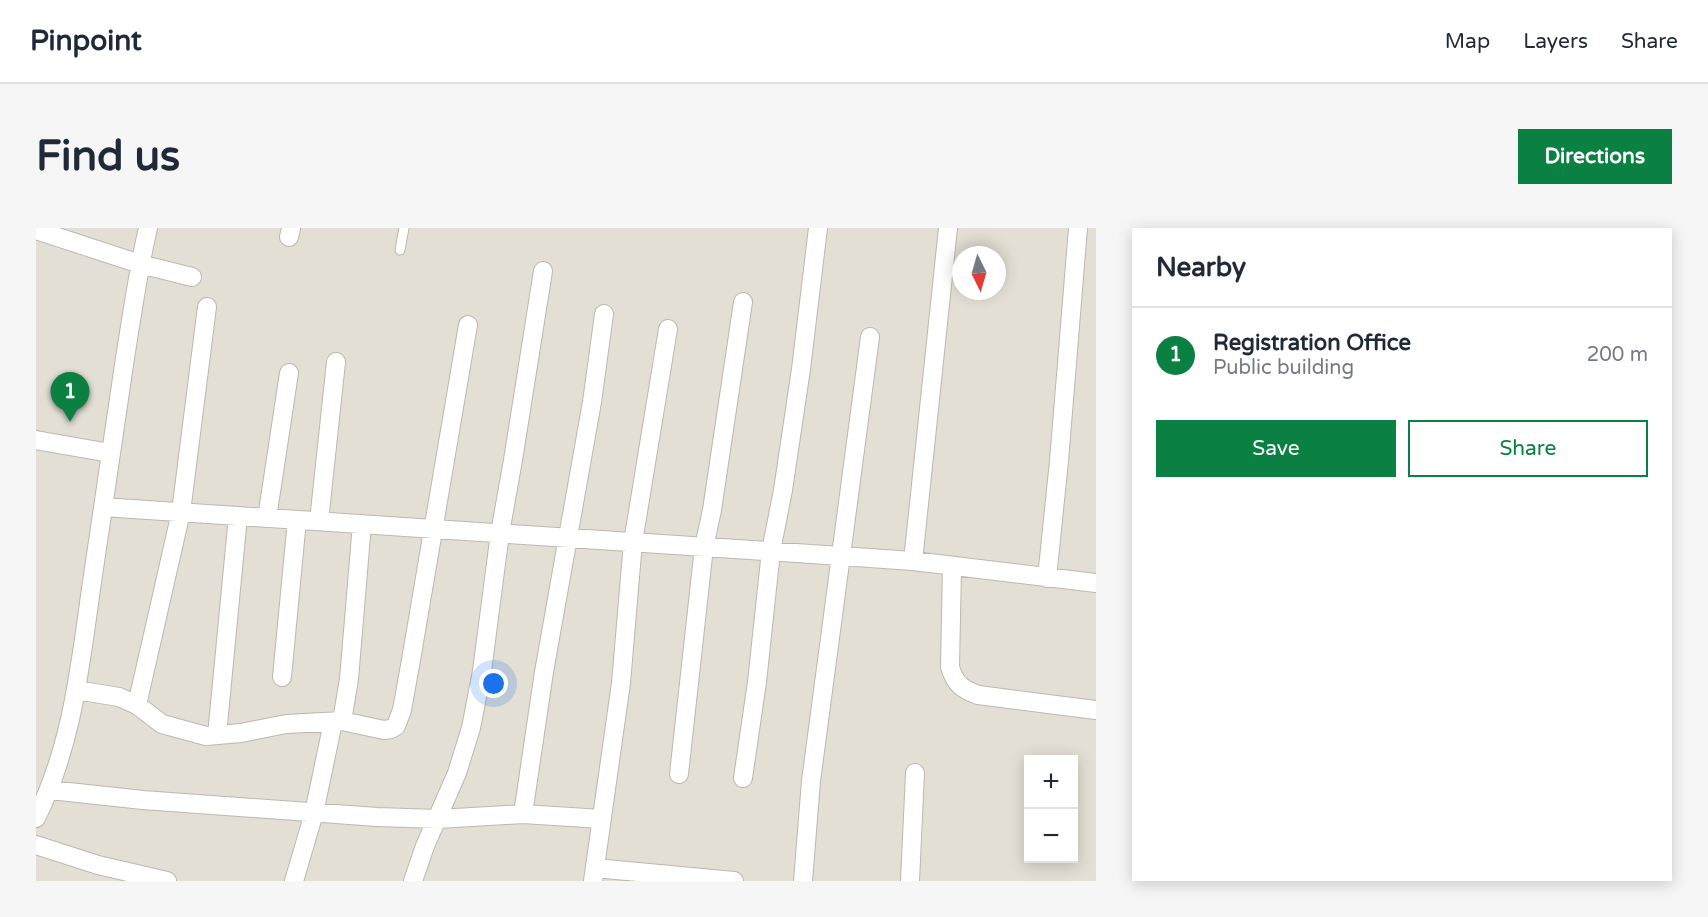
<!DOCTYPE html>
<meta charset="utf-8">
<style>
:root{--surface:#fff;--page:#f6f6f7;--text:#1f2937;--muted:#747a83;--line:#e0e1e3;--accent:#0b8043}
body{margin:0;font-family:"Varela Round",sans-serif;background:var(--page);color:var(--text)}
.controls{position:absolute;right:18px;bottom:18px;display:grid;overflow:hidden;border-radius:0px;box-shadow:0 3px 15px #0003}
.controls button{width:54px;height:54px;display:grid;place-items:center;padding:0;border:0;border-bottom:2px solid var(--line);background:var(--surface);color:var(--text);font:30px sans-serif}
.compass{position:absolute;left:916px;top:18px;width:54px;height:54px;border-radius:50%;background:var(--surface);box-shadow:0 3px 15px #0003;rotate:175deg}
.you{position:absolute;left:458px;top:456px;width:21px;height:21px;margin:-15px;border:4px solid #fff;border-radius:50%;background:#1a73e8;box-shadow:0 0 0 9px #1a73e833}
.badge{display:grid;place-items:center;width:39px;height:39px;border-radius:50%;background:var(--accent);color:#fff;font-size:20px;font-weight:700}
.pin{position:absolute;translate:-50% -50px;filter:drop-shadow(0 2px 3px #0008)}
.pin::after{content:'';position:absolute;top:32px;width:21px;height:18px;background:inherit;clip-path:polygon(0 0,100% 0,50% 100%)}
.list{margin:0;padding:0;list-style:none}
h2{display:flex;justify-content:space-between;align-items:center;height:78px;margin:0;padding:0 24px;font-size:26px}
h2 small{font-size:20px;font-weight:400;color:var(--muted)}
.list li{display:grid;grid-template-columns:39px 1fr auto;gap:18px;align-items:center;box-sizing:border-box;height:96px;padding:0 24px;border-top:2px solid var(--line)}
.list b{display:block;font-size:22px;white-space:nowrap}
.list p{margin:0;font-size:20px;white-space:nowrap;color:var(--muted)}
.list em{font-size:20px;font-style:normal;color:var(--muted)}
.actions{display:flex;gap:12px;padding:18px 24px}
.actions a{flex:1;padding:14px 0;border:2px solid var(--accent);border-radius:0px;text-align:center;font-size:21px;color:var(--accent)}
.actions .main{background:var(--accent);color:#fff}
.map{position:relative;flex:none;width:1060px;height:653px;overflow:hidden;border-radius:0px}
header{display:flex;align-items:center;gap:36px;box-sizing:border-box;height:84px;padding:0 30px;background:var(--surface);border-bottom:2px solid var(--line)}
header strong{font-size:28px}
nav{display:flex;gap:33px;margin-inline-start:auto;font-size:21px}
.intro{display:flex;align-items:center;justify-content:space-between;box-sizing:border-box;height:144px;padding:0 36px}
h1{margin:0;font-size:42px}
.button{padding:15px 27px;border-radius:0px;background:var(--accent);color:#fff;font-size:21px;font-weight:700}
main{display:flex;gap:36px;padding:0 36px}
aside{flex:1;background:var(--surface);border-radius:0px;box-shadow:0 3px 15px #0003}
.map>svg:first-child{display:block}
.residential{fill:#e3dfd4;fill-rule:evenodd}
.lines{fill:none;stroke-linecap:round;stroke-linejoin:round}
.service-casing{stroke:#bdb8ac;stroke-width:11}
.minor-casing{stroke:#bdb8ac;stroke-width:20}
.service{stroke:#fff;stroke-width:9}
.minor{stroke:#fff;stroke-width:18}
</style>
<header>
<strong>Pinpoint</strong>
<nav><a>Map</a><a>Layers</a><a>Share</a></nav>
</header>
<div class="intro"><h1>Find us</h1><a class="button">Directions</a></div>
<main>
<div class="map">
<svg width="1060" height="653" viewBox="0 0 1060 653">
<rect width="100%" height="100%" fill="#f0ede5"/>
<path class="residential" d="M0,0H1060V653H0ZM925,27H961V63H925ZM993,532H1038V630H993Z"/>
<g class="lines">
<defs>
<path id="service" d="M364,22L368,0"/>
<path id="minor" d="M0,2L104,36L156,49
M253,9L255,0
M0,212L74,225
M67,279L805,328L877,333L1060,355
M231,290L253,145
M283,293L300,134
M877,333L912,0
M916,339L914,439C919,456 926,461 942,467L1060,482
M1011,350L1023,233L1042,0
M246,449L261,292
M40,462L83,469L101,477L126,496L170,508L205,505L250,496L306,493L348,502L355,501L360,498L366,482L375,432L432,97
M101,477L145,284L171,79
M306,493L313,451L326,296
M181,507L202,288
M643,546L668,319L676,282L707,74
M707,550L721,454L735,323L747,262L765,141L782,0
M14,562L107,572L341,589L402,591L487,586L566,591
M487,586L508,444L556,174L568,86
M0,590C36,518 44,439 55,361C66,284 77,207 89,130C96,87 102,43 112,0
M0,617L62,637L131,653
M559,640L698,653
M258,653L278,585L297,494
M377,653L389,618L421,545L435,500L446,443L464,305L477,232L507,43
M557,653L585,455L597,314L632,101
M767,653L775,553L834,109
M874,653L879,545"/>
</defs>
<use href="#service" class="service-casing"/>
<use href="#minor" class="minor-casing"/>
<use href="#service" class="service"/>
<use href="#minor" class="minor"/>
</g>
</svg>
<div class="controls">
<button>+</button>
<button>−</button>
</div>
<svg class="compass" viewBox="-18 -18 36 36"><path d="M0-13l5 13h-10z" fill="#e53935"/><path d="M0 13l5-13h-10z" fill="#747a83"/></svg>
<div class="you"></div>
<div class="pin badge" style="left:34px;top:194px">1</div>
</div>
<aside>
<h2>Nearby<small></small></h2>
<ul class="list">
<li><span class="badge">1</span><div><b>Registration Office</b><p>Public building</p></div><em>200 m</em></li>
</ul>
<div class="actions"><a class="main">Save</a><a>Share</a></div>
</aside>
</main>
